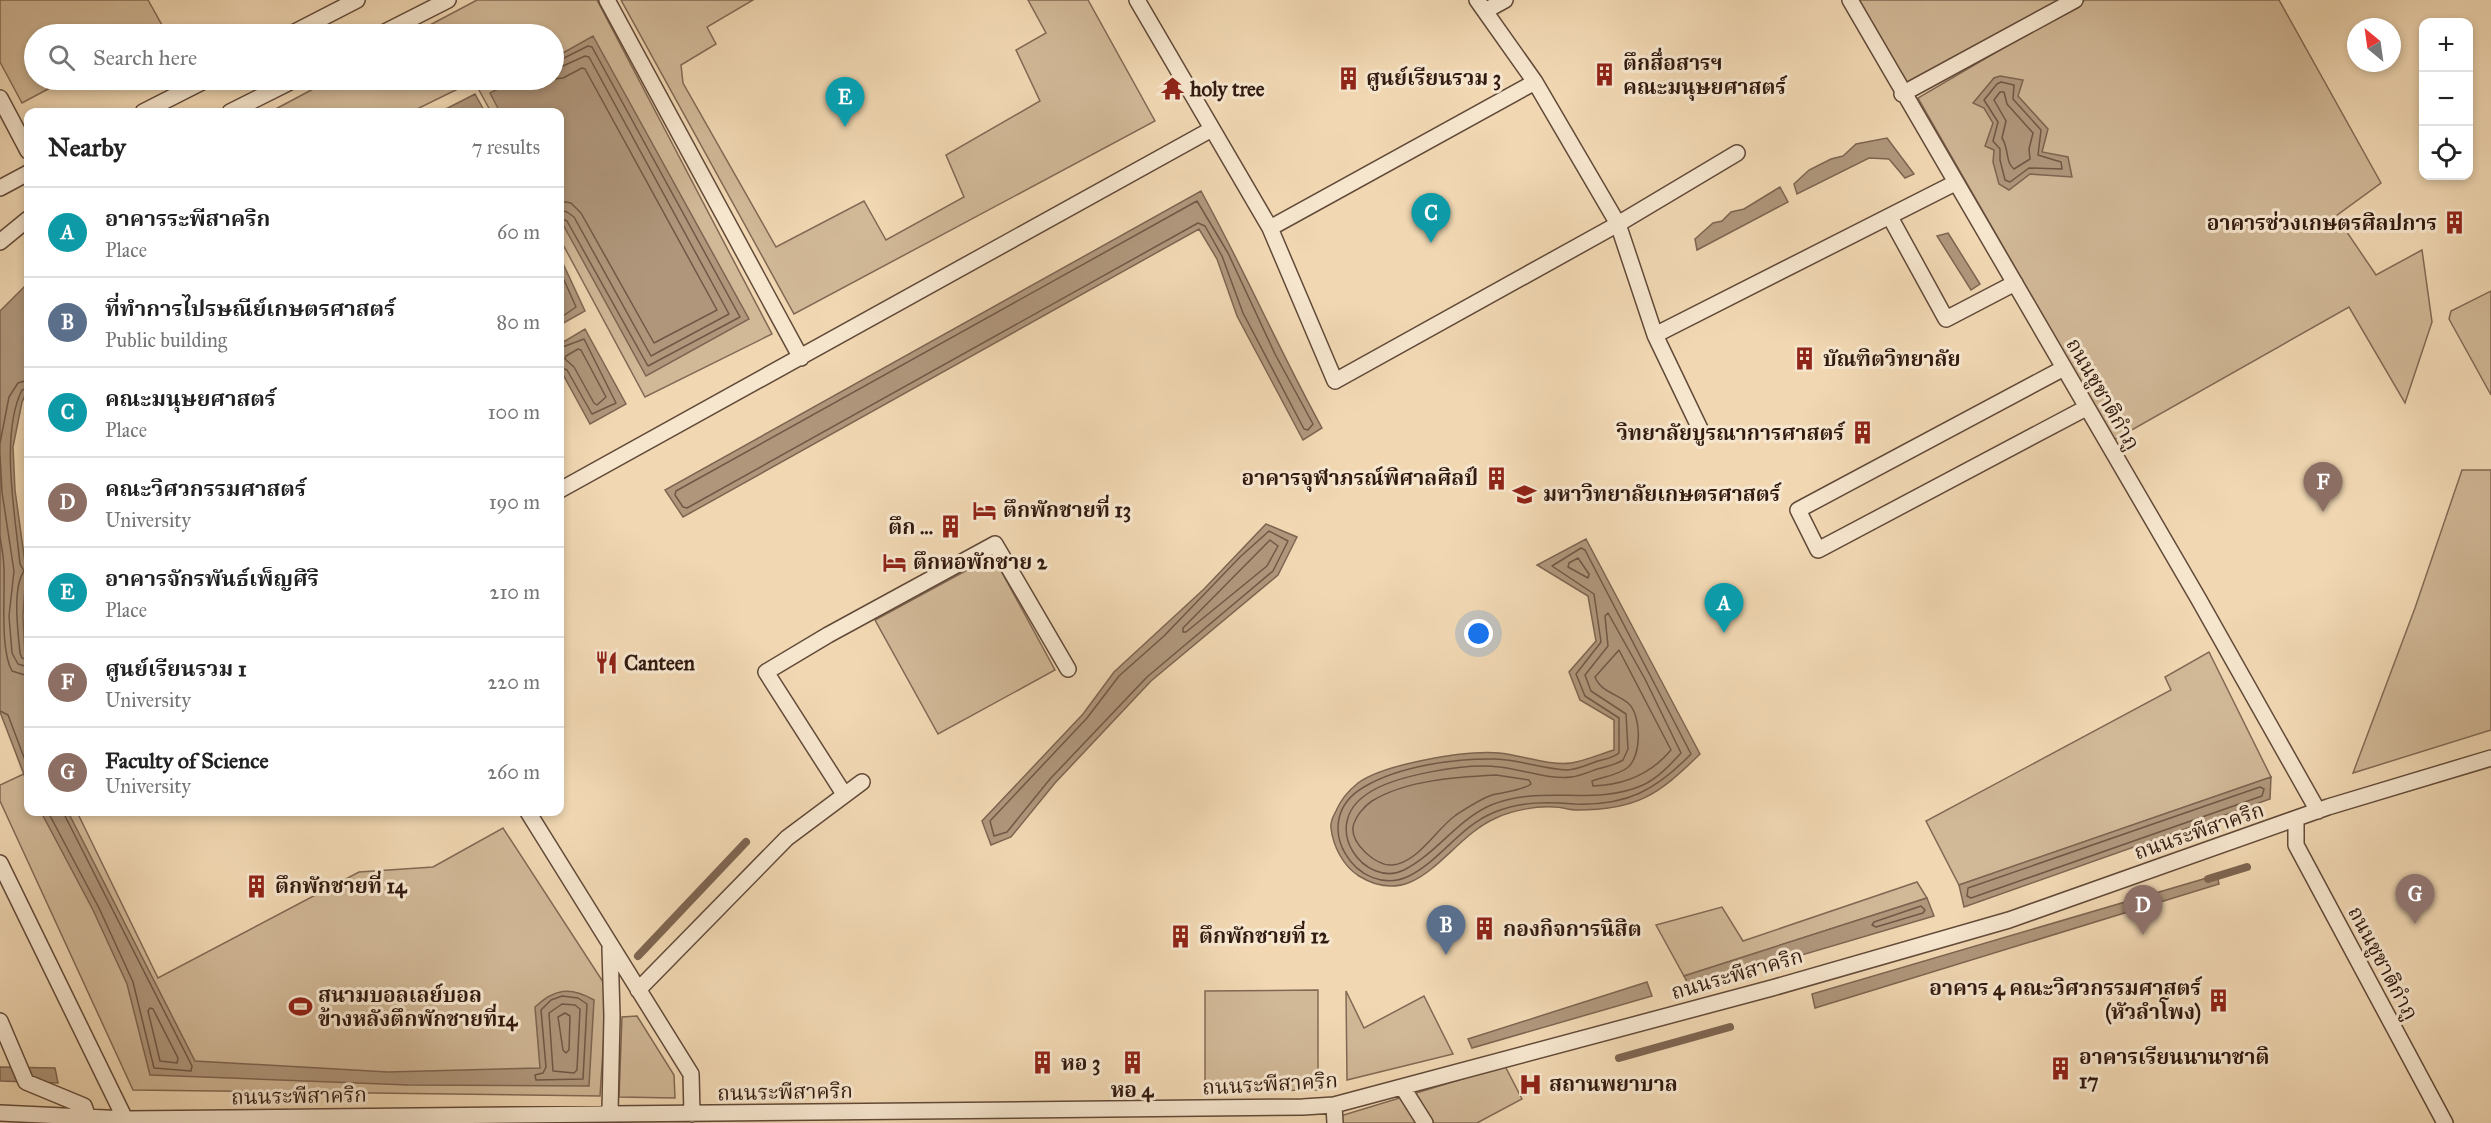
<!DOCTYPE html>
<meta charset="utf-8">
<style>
:root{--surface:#fff;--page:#f2f2f2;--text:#222;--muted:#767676;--line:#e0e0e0;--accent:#8f2418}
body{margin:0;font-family:"IM FELL Great Primer","Noto Serif Thai",serif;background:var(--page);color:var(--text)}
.controls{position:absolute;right:18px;top:18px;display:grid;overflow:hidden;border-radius:12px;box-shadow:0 3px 9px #0003}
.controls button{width:54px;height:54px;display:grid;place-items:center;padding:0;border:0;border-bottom:2px solid var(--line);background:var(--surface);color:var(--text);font:30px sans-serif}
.compass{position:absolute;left:2347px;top:18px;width:54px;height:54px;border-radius:50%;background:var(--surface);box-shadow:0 3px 9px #0003;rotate:331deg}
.you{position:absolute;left:1479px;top:634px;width:21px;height:21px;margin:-15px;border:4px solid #fff;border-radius:50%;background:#1a73e8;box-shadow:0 0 0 9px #1a73e833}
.badge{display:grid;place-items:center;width:39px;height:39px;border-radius:50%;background:var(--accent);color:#fff;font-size:20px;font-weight:700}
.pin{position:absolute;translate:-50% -50px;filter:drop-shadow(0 2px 3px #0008)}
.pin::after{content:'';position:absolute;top:32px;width:21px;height:18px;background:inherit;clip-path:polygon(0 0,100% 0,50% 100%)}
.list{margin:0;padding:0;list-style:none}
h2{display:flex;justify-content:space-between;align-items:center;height:78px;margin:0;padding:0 24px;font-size:26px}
h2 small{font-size:20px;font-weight:400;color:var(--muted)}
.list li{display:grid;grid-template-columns:39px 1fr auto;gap:18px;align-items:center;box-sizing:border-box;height:90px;padding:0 24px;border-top:2px solid var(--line)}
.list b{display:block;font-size:22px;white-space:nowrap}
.list p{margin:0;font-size:20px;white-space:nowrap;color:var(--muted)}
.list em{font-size:20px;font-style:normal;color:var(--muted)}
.icon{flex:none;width:33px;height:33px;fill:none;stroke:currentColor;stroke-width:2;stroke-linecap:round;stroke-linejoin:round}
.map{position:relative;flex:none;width:2491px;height:1123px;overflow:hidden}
.search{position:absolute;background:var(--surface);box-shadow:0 3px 9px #0003;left:24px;top:24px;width:540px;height:66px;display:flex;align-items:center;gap:15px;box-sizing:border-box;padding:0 21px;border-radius:33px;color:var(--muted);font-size:22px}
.panel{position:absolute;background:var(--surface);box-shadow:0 3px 9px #0003;left:24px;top:108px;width:540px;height:708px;border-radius:12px}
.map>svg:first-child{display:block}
.green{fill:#d1b897;stroke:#826954;stroke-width:1.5}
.water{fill:#b0977c;stroke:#7e6551;stroke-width:1.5}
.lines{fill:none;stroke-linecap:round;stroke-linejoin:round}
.shore{stroke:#715846;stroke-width:1.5}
.stream{stroke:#7e6551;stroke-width:8}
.service-casing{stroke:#624a39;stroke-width:18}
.service{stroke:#f6e6ce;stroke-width:15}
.labels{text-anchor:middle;stroke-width:6;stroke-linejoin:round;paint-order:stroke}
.poi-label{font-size:21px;font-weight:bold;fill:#321a10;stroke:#f6e6ce;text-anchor:start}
.street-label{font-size:21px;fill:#321a10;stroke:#f6e6ce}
</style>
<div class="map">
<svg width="2491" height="1123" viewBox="0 0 2491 1123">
<rect width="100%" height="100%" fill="#f1d8b3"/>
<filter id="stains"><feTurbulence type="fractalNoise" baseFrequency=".00333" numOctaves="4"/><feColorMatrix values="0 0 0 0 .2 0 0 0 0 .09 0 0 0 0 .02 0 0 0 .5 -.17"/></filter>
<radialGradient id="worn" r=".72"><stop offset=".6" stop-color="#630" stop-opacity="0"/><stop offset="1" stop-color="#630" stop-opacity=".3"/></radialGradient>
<path class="green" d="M0,0H148L163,27L148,34H34V80H65L22,103L0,62Z
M477,0H597L772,334L645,397L560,239V112H491L474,81L411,112H270L330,80H554V34H413Z
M621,0H753L707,27L716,44L681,65L683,83L776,247L864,201L886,240L964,197L946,155L1040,101L1016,50L1046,33L1028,0H1088L1155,121L794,314Z
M1850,0H2075L1902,94Z
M2085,0H2279L2381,183L2336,216L2376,275L2422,250L2432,322L2405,403L2349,307L2114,440L1918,98Z
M2491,291V395L2449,319L2451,311Z
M2462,470H2491V730L2353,773L2415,608Z
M993,556L1055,670L938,734L875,620Z
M2209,652L2271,777L1959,885L1926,821L2171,690L2165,677Z
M28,772V812H77L158,978L359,872L433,867L503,828L607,988L600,1096L133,1090L0,801V785Z
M1917,882L1927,898L1684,976L1656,925L1722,907L1743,941Z
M1318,990V1090L1205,1091V991Z
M1346,991L1364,1028L1424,996L1453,1054L1347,1080Z
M637,1016L674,1075L675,1098L619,1097L622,1017Z
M1505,1066L1522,1099L1477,1123H1338L1337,1117Z"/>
<path class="water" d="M593,36L749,319L646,376L560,219V112H500L490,93L515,80H554V58Z
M2000,76L2023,80L2018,96L2048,129L2042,152L2068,157L2072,177L2030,174L2009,190L1999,184L1993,162L1994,150L1985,146L1993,123L1984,108L1973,103L1994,78Z
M475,94L485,112H440Z
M1887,138L1914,174L1905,178L1889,159L1869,158L1797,194L1794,184L1809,170L1831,159L1843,156L1856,144Z
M1780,187L1788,202L1697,250L1695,239L1713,223L1722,221L1731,212L1744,209Z
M1201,191C1244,269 1279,350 1322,428L1303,440L1237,316L1217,259L1199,229L683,517L665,490Z
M1948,233L1980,284L1971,290L1937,236Z
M560,257L585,311L560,325Z
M28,283V389L22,402L13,447L15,490L26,570L23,616L28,721V785L0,712V311Z
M585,329L626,404L590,424L560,369V344Z
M1266,524L1297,537L1278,575L1151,681L1055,783L1011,837L991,845L982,821L1083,714L1114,672L1204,589Z
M1586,539L1700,754C1658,795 1637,810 1577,810C1569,810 1562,807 1554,807C1536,806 1513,810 1496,818C1447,839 1419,913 1359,876C1343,866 1333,846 1331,828C1330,821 1333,817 1336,811C1341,799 1348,791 1358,783C1384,764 1466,750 1499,753C1520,755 1551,766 1571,763C1585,761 1600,754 1614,750V720L1580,700L1569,672L1596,641L1588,596L1537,565Z
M2271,777L2270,799L1964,907L1959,885Z
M41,812H68L195,1061L388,1072L540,1068L535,1007C554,989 570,986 594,1000L589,1086L408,1085L150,1075L127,984L93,910Z
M2217,875L2219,884L1815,1008L1812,994Z
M1927,898L1934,916L1690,988L1684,976Z
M1647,982L1652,996L1472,1048L1468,1039Z
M0,1067L55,1068L58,1083L0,1081Z"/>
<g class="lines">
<path class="shore" d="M554,63L588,46L592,47L740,317L648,366L567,221L560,218
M554,70L585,56L589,57L729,314L651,356L574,217L567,212L560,210
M554,79L563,78L582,68L585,69L717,310L654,343L581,213L571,203L560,201
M2001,82L2014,85L2013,99L2041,130L2038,155L2061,162L2062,169L2029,168L2010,182L2005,180L2000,160V149L1993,141L1998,122L1984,100L1997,84Z
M2000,92H2004L2007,104L2033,133L2029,149L2030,159L2014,169C2005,162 2009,148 2002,138L2006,121L1994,100Z
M1197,201L1228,253L1275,354L1313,424L1308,430L1304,429L1243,313L1222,256L1205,226L1198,223L687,508L683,507L675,495L676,491Z
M560,271L576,307L560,318
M560,348L584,339L616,403L592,414L567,370L560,367
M578,349L581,350L606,397L597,405L594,403L574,367L565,359L566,356Z
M28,388L22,390C0,434 15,514 20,564L24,571C12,589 18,631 20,653L22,658L28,660
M0,443L9,397L18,383L28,380
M0,456L2,492L14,571L9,616L12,653L18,664L28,667
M1269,531L1288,541L1273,571L1147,677L1050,779L1007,832L994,836L990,821L1087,718L1119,676L1164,636L1240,557Z
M0,537C2,548 4,559 4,570C5,597 0,650 12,671L28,676
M1270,540L1278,546L1267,566L1186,632H1183V628Z
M1581,548L1585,550L1691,754C1656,790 1627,806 1575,804C1547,802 1523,801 1495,812C1461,825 1441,860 1409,876C1358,901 1305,821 1364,787C1399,766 1456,758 1496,759C1520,760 1543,769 1567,770C1577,770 1589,764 1598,761C1605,759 1613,758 1619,753V718L1585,696L1576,674L1601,642L1594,594L1552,566Z
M1578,558L1589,574L1588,578L1568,567L1569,563Z
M1608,613L1645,679L1681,753C1670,765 1658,778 1643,785C1594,807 1541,784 1491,805C1457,820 1437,853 1404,870C1366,889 1318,827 1367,794C1394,775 1466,763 1499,767C1520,769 1551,780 1571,777C1580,776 1589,772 1597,769C1606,767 1615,765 1623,760L1628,749L1626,714L1591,691L1585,675L1608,646L1605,616Z
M1619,650L1671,750C1650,775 1624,785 1593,786L1592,781C1603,777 1618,775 1627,768C1642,757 1642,715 1628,703C1617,694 1600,691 1595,677Z
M0,711L8,715L28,768
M1496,775L1529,780L1531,784C1521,791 1504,792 1492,795C1480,799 1467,808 1456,815C1436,829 1418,863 1392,865C1376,866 1351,844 1353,827C1355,817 1364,806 1372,801C1406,780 1457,777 1496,775Z
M2260,787L2264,789L2262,796L1971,898L1967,896L1968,888Z
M48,812L99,908L133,982L154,1068L191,1071L192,1066L63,812
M1921,906L1925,910L1923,913L1876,927L1872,925L1874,922Z
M562,996L578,998L587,1004L583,1079L536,1080L535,1075L543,1073L546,1067L541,1010L551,1000Z
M562,1004L575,1005L580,1009L577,1070L574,1073L553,1071L549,1013Z
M150,1008L153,1009L178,1058L177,1063L160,1061L148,1011Z
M565,1013L570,1016L569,1050L566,1053L563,1050L558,1017Z"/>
<path class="stream" d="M2208,879L2247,867
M638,956L746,842
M1619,1058L1730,1027"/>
<defs>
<path id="service" d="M607,0L801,358
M1137,0L1270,228L1335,381L1618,224L1737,153
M1477,0L1535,82L1618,224L1655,335L1702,433
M1850,0L2198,598L2318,811
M1485,11L1505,0
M291,34L357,0
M381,34L448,0
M1902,94L2075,0
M0,98L28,151
M143,112L206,80
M230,112L294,80
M0,188L28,173
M1890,217L1946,319L2015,283
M1270,228L1535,82
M0,242L28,219
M1655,335L1955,183
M2064,368L1798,510L1818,550L2086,408
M560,490L1212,129
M844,794L766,672L828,635L995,544L1068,669
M528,812L691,1074L692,1114
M2296,819V845L2445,1123
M0,863L127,1123
M610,948L612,1016L610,1112
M638,990L787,838L862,782
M0,1021L26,1082L84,1106L90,1123
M1403,1088L1425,1123
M1334,1105L1335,1123
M0,1113L127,1119L1303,1107L1334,1105L1772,988L2009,920L2328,807L2491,758"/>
</defs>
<use href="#service" class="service-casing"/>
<use href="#service" class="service"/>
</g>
<defs>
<symbol id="building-bare" viewBox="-9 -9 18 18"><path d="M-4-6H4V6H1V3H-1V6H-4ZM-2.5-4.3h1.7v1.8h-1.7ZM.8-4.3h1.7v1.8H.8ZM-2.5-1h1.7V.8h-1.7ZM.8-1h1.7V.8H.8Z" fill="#8f2418" stroke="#f6e6ce" stroke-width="2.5" paint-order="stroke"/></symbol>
<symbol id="temple-bare" viewBox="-9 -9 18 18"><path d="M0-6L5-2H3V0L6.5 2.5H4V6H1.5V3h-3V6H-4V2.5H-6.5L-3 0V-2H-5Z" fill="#8f2418" stroke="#f6e6ce" stroke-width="2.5" paint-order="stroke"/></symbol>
<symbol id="university-bare" viewBox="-9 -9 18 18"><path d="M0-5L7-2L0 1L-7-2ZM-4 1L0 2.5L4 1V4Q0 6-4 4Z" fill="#8f2418" stroke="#f6e6ce" stroke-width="2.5" paint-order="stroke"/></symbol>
<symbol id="hotel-bare" viewBox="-9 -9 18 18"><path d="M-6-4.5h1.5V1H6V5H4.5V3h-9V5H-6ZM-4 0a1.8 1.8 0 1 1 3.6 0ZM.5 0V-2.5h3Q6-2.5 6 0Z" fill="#8f2418" stroke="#f6e6ce" stroke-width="2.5" paint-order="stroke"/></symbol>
<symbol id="restaurant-bare" viewBox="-9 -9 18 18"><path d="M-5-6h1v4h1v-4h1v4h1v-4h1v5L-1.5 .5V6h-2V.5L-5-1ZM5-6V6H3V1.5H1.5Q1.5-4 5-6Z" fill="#8f2418" stroke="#f6e6ce" stroke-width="2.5" paint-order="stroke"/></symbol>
<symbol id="stadium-bare" viewBox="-9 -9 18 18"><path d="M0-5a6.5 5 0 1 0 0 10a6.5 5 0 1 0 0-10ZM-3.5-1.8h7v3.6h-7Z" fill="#8f2418" stroke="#f6e6ce" stroke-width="2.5" paint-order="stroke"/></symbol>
<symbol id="hospital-bare" viewBox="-9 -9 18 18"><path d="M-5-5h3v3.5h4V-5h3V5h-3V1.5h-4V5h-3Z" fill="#8f2418" stroke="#f6e6ce" stroke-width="2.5" paint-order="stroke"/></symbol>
</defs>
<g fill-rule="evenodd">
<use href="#building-bare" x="1588" y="58" width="33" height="33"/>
<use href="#building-bare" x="1332" y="62" width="33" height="33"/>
<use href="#temple-bare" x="1156" y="72" width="33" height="33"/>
<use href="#building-bare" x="2438" y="206" width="33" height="33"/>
<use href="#building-bare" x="1788" y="342" width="33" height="33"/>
<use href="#building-bare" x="1846" y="416" width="33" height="33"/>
<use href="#building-bare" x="1480" y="462" width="33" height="33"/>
<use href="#university-bare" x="1508" y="478" width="33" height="33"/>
<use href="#hotel-bare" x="968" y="494" width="33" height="33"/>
<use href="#building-bare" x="934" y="510" width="33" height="33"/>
<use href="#hotel-bare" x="878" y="546" width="33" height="33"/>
<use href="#restaurant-bare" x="590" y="646" width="33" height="33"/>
<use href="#building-bare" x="240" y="870" width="33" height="33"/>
<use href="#building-bare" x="1468" y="912" width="33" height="33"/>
<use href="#building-bare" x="1164" y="920" width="33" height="33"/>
<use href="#building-bare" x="2202" y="984" width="33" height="33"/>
<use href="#stadium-bare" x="284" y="990" width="33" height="33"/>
<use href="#building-bare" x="1116" y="1046" width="33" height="33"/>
<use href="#building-bare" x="1026" y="1046" width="33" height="33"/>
<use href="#building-bare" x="2044" y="1052" width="33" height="33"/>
<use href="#hospital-bare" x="1514" y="1068" width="33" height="33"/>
</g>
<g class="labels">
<g class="poi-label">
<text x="1623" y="70">ตึกสื่อสารฯ<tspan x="1623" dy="24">คณะมนุษยศาสตร์</tspan></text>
<text x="1366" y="85">ศูนย์เรียนรวม 3</text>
<text x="1190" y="96">holy tree</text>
<text x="2437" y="230" text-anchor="end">อาคารช่วงเกษตรศิลปการ</text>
<text x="1823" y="366">บัณฑิตวิทยาลัย</text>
<text x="1844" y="440" text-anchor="end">วิทยาลัยบูรณาการศาสตร์</text>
<text x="1478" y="485" text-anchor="end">อาคารจุฬาภรณ์พิศาลศิลป์</text>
<text x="1543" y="501">มหาวิทยาลัยเกษตรศาสตร์</text>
<text x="1003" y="517">ตึกพักชายที่ 13</text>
<text x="933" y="534" text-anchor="end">ตึก ...</text>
<text x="913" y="569">ตึกหอพักชาย 2</text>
<text x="624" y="670">Canteen</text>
<text x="275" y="893">ตึกพักชายที่ 14</text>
<text x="1503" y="936">กองกิจการนิสิต</text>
<text x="1199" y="943">ตึกพักชายที่ 12</text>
<text x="2201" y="995" text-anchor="end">อาคาร 4 คณะวิศวกรรมศาสตร์<tspan x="2201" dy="24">(หัวลำโพง)</tspan></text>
<text x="318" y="1002">สนามบอลเลย์บอล<tspan x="318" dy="24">ข้างหลังตึกพักชายที่14</tspan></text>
<text x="2079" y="1064">อาคารเรียนนานาชาติ<tspan x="2079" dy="24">17</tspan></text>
<text x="1061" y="1070">หอ 3</text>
<text x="1549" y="1091">สถานพยาบาล</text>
<text x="1132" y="1097" text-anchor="middle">หอ 4</text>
</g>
<g class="street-label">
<text transform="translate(2103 394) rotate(60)" y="7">ถนนชูชาติกำภู</text>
<text transform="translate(2199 831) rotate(-19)" y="7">ถนนระพีสาคริก</text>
<text transform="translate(2383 963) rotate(62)" y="7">ถนนชูชาติกำภู</text>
<text transform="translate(1737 974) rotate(-16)" y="7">ถนนระพีสาคริก</text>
<text transform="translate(1270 1084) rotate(-3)" y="7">ถนนระพีสาคริก</text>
<text transform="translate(785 1092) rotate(-1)" y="7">ถนนระพีสาคริก</text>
<text transform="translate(299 1096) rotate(-1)" y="7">ถนนระพีสาคริก</text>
</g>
</g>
<rect width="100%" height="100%" filter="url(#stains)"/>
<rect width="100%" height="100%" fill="url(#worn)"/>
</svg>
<div class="controls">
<button>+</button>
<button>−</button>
<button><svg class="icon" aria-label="locate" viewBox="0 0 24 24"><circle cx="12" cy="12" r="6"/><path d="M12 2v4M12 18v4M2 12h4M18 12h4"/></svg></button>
</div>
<svg class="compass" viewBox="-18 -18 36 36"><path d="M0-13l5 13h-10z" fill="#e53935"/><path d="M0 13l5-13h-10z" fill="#767676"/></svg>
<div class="you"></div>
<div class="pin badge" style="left:1724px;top:633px;background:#0f9aa8">A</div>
<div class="pin badge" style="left:1446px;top:955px;background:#5c6f8a">B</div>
<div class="pin badge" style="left:1431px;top:243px;background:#0f9aa8">C</div>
<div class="pin badge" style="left:2143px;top:935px;background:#8d6e63">D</div>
<div class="pin badge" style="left:845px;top:127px;background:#0f9aa8">E</div>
<div class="pin badge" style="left:2323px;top:512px;background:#8d6e63">F</div>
<div class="pin badge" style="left:2415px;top:924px;background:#8d6e63">G</div>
<div class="search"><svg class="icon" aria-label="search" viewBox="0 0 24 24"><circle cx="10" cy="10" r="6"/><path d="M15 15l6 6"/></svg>Search here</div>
<section class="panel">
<h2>Nearby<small>7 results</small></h2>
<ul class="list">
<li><span class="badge" style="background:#0f9aa8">A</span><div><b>อาคารระพีสาคริก</b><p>Place</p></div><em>60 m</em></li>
<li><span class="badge" style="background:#5c6f8a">B</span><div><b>ที่ทำการไปรษณีย์เกษตรศาสตร์</b><p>Public building</p></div><em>80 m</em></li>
<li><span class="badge" style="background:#0f9aa8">C</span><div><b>คณะมนุษยศาสตร์</b><p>Place</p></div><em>100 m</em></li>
<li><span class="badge" style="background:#8d6e63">D</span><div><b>คณะวิศวกรรมศาสตร์</b><p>University</p></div><em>190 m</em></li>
<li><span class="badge" style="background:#0f9aa8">E</span><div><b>อาคารจักรพันธ์เพ็ญศิริ</b><p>Place</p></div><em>210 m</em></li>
<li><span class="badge" style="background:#8d6e63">F</span><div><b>ศูนย์เรียนรวม 1</b><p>University</p></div><em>220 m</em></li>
<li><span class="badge" style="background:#8d6e63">G</span><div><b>Faculty of Science</b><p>University</p></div><em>260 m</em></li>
</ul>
</section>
</div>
